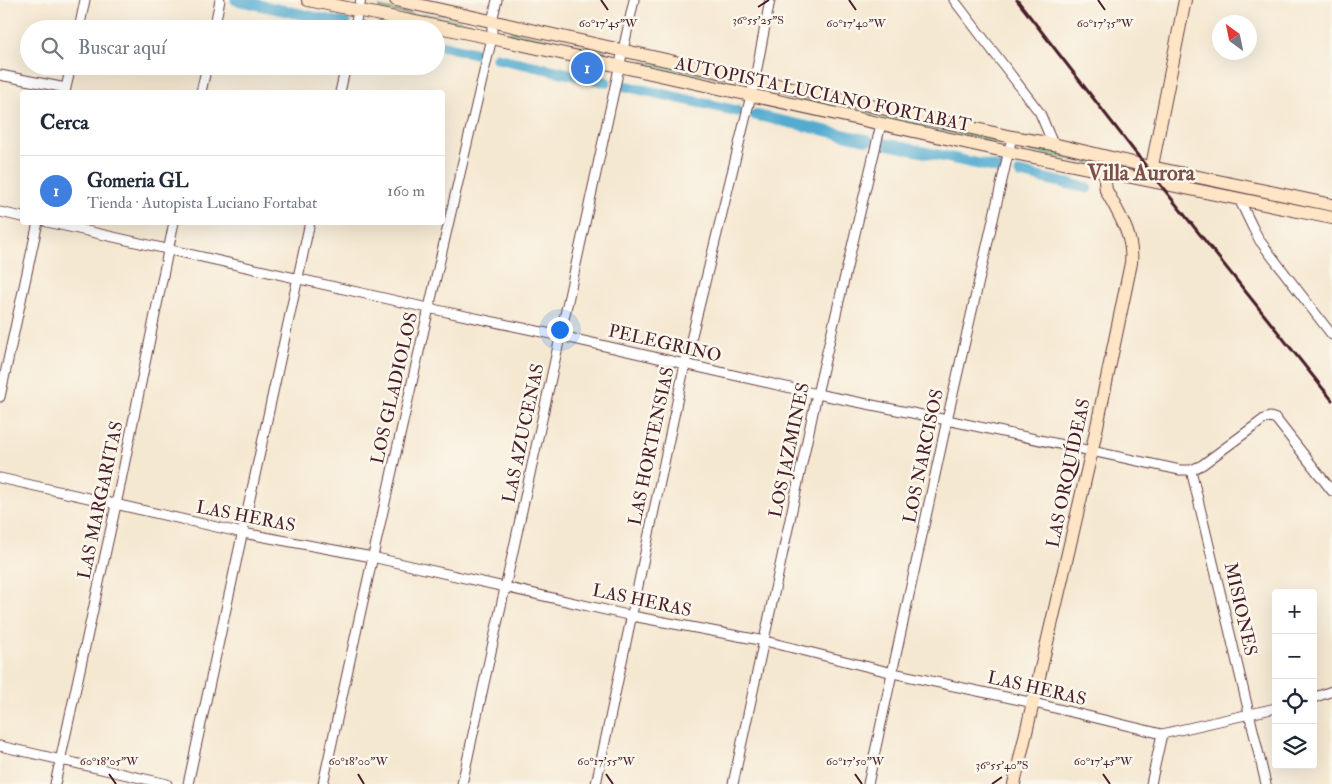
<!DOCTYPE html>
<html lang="es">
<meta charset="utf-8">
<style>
:root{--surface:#fff;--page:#f2f2f3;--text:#1f2937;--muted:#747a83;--line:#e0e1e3;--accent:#111827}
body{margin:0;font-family:"IM FELL Double Pica",serif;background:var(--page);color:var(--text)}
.controls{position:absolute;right:15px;bottom:15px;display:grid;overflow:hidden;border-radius:5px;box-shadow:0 5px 20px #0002}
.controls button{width:45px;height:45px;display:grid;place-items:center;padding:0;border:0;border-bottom:1px solid var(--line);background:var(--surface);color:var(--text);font:25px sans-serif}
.compass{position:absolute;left:1212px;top:15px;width:45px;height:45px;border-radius:50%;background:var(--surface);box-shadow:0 5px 20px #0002;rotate:327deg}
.you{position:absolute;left:559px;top:329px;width:18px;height:18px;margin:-12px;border:4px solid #fff;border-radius:50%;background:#1a73e8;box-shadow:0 0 0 8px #1a73e833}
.badge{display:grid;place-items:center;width:32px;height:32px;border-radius:50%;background:var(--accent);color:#fff;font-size:16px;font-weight:700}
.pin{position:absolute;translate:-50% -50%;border:2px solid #fff;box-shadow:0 1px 5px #0006}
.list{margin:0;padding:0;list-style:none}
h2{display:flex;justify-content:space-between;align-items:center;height:65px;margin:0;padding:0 20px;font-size:21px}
h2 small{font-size:16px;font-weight:400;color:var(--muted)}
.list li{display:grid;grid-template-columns:32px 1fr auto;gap:15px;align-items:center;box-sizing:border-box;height:70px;padding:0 20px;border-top:1px solid var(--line)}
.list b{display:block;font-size:19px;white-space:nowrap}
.list p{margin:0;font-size:16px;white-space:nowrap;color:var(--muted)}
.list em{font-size:16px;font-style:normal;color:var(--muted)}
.icon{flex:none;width:28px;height:28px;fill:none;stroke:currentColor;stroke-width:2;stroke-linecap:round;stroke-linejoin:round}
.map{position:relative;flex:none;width:1332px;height:784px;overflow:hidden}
.search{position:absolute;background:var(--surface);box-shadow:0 5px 20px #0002;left:20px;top:20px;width:425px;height:55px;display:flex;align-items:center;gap:12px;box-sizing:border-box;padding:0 18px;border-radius:28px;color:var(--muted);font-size:19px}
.panel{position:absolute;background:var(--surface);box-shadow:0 5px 20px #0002;left:20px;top:90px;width:425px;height:135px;border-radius:5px}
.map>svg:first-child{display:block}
.grass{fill:url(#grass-tufts);stroke:#5f745c}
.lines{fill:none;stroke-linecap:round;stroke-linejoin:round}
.canal{stroke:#53abd0;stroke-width:11}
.street-casing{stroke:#643d44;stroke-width:11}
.secondary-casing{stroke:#643d44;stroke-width:14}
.street{stroke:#fff;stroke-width:9}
.secondary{stroke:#fde5c5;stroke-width:12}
.rail{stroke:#4a1f2b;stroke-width:3}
.ticks{fill:none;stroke:#4a1f2b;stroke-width:2}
.labels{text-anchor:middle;stroke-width:5;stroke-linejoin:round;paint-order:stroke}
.street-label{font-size:18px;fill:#4a1f2b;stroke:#fbf7ec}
.district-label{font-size:22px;font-weight:bold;fill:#7c5048;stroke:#fbf7ec}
.ticks-label{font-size:12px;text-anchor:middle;fill:#4a1f2b;stroke:#fbf7ec;stroke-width:5;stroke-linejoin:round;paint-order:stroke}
</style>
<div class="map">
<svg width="1332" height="784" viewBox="0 0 1332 784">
<defs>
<pattern id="grass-tufts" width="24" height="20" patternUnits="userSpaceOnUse" patternTransform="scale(1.25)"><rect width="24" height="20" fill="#74c88c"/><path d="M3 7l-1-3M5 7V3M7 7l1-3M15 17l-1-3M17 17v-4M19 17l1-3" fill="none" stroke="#66ab79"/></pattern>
</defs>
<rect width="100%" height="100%" fill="#fbf7ec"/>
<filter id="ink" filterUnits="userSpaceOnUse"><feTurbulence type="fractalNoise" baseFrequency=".02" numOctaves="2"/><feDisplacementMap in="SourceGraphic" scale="10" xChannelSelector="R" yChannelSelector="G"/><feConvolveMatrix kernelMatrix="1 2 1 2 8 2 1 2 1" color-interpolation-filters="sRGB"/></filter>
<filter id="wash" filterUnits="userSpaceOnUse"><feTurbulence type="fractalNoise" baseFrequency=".0096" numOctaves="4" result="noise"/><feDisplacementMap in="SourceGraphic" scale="20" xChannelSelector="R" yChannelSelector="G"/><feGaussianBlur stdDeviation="1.12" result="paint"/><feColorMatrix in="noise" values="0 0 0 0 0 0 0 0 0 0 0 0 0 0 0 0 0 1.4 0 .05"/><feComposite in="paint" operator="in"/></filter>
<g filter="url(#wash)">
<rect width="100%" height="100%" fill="#f5e8d1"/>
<path class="grass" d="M379,7L417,15L427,14L475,24L474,29L379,9Z
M510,31L606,51L605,56L509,35Z
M643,61L738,82V83L700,75L690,76L642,66Z
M772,93L810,101L820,100L1000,140L999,144L772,94Z
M1030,146L1138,169L1137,174L1029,151Z"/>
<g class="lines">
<path class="canal" d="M236,0L346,24
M364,28L366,29
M436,44L479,54
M497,58L606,82
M625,86L737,111
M755,115L868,140
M886,144L1002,169
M1020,173L1087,188"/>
</g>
</g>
<g filter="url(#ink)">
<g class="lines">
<defs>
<path id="street" d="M954,0L1040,113L1053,144
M79,29L85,0
M214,29L220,0
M354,29L361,0
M0,75L66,88
M65,92L71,66
M201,92L207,66
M340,92L346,66
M1240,201L1253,228L1260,241L1332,335
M0,212L22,217
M47,222L428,308L561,336L817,394L947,420L1180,470H1191L1202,465L1264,419L1270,417L1276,419L1332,491
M0,397L38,222
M1191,470L1266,784
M0,478L243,533L372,557L632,616L765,641L893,673L1034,703L1162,734L1276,708
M1313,698L1332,691
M0,746L167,784
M55,784L116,505L174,222
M188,784L310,222
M323,784C377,535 433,286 492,38V21L497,0
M462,784L634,0
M596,784L685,364L755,79L770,0
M733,784L817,394L881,124
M868,784L947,420L1012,137
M1151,784L1162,734"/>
<path id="secondary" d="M308,0L492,38L1009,152L1332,218
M396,0L1012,137L1053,144L1146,166L1332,205
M1150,176L1185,0
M1014,784L1092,450L1131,263C1134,235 1118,213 1106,190L1105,182L1107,172"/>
</defs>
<use href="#street" class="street-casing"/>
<use href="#secondary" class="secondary-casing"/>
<use href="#street" class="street"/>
<use href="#secondary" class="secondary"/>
<path class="rail" d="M1017,0L1159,183L1332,400"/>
</g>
</g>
<path class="ticks" d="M601,0L608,10M849,0L856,10M1098,0L1105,10M758,7L769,0M109,774L116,784M358,774L364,784M606,774L613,784M855,774L862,784M1103,774L1110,784M992,784L1002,777"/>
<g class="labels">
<g class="street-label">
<text transform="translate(823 94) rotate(12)" y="6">AUTOPISTA LUCIANO FORTABAT</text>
<text transform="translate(665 343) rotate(13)" y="6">PELEGRINO</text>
<text transform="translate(394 388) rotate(-77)" y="6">LOS GLADIOLOS</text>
<text transform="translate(523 433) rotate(-78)" y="6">LAS AZUCENAS</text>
<text transform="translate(651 446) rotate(-78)" y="6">LAS HORTENSIAS</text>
<text transform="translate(789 450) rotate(-78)" y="6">LOS JAZMINES</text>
<text transform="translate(923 456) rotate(-78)" y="6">LOS NARCISOS</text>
<text transform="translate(1068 473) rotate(-78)" y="6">LAS ORQUÍDEAS</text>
<text transform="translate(100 500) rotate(-78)" y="6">LAS MARGARITAS</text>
<text transform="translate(246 516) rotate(11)" y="6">LAS HERAS</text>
<text transform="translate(642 600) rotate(12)" y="6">LAS HERAS</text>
<text transform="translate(1241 609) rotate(77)" y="6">MISIONES</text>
<text transform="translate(1037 688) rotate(13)" y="6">LAS HERAS</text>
</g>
<g class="district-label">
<text x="1141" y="180">Villa Aurora</text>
</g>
</g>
<g class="ticks-label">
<text x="758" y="24">36°55'25"S</text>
<text x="608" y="27">60°17'45"W</text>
<text x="856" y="27">60°17'40"W</text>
<text x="1105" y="27">60°17'35"W</text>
<text x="109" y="765">60°18'05"W</text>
<text x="358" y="765">60°18'00"W</text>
<text x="606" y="765">60°17'55"W</text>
<text x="855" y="765">60°17'50"W</text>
<text x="1103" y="765">60°17'45"W</text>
<text x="1002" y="769">36°55'40"S</text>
</g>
</svg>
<div class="controls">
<button>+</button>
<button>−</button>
<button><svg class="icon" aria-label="locate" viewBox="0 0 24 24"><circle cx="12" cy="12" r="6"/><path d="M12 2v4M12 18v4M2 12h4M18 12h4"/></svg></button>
<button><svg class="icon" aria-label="layers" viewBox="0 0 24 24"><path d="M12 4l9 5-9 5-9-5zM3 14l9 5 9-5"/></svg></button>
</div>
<svg class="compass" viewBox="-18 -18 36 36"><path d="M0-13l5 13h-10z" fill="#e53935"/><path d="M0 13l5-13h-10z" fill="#747a83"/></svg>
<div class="you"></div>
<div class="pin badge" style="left:587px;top:68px;background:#3f7fe0">1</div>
<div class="search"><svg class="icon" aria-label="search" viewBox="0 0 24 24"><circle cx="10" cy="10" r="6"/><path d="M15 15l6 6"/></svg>Buscar aquí</div>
<section class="panel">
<h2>Cerca<small></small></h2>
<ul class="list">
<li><span class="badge" style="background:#3f7fe0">1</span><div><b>Gomeria GL</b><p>Tienda · Autopista Luciano Fortabat</p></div><em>160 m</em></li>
</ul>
</section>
</div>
